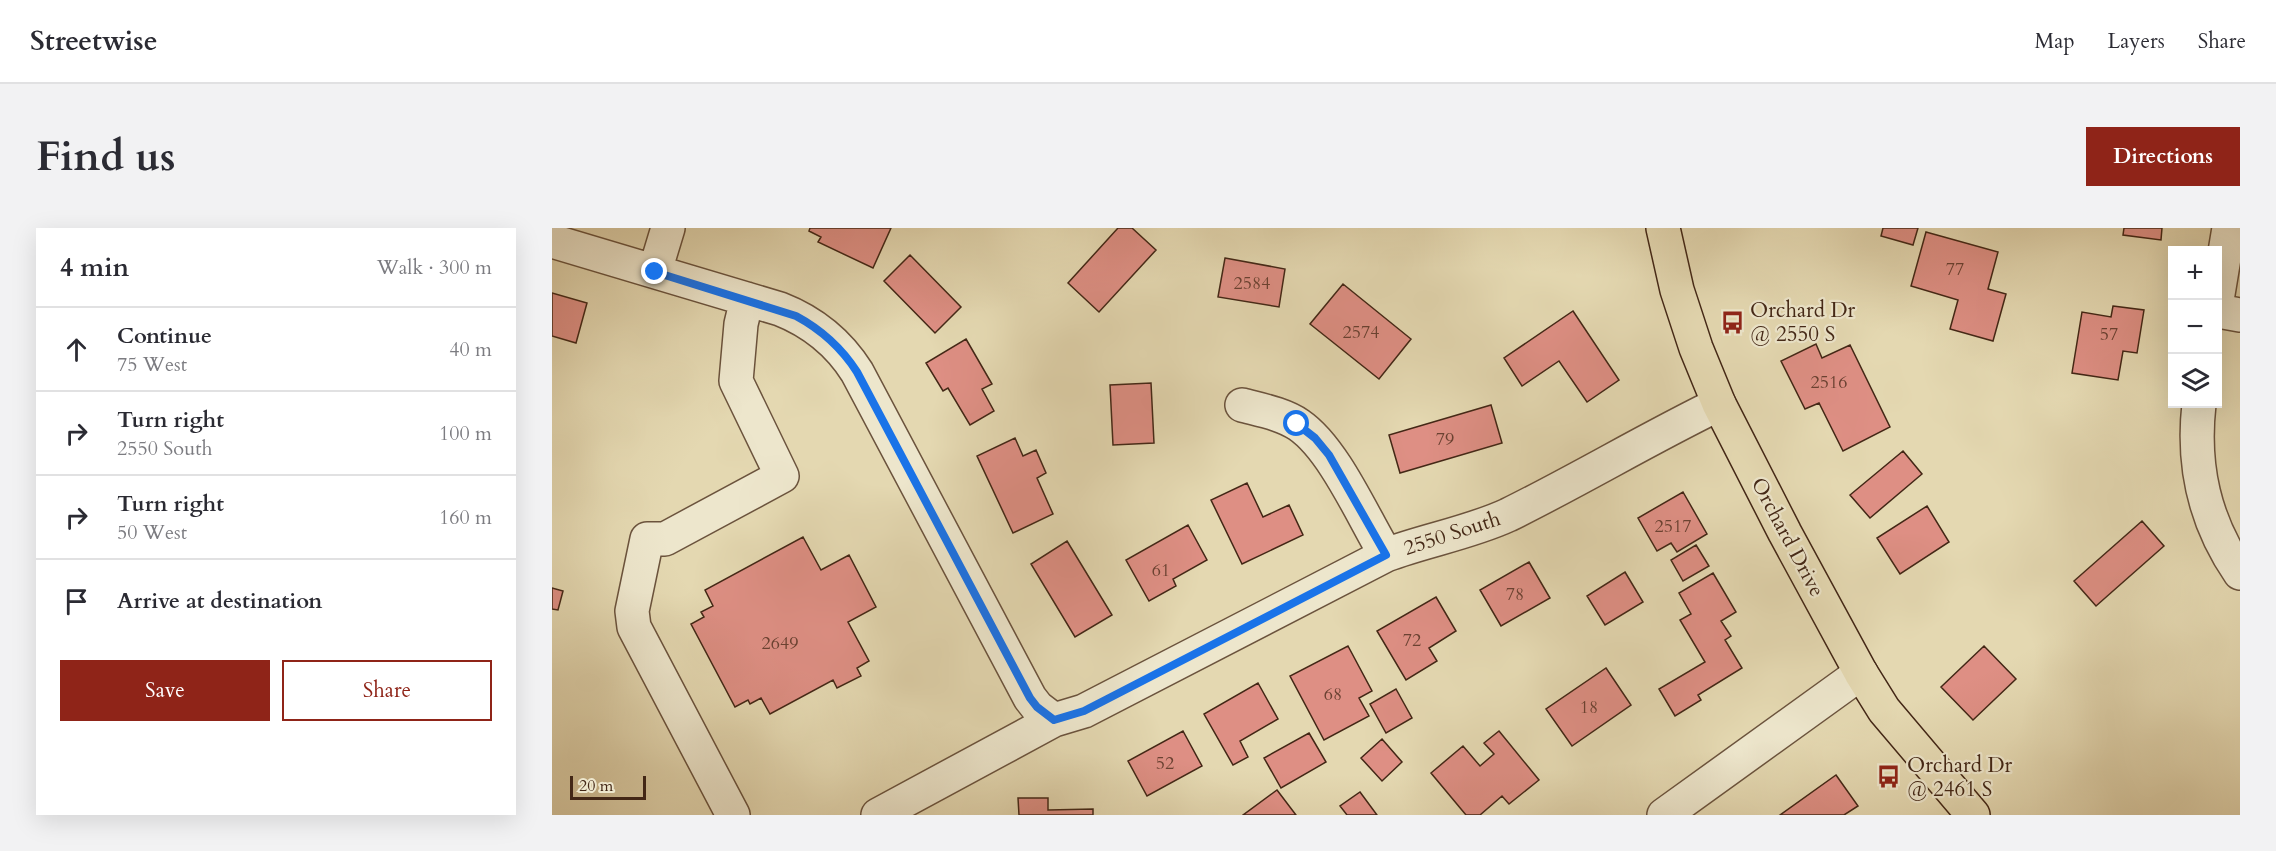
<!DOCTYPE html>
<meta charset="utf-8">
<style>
:root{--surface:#fff;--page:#f2f2f3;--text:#2b2b33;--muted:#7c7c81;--line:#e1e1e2;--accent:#8f2418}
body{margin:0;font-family:Cardo,serif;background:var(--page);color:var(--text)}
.controls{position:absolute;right:18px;top:18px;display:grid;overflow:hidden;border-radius:0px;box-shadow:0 6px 24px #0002}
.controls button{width:54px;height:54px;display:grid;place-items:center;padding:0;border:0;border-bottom:2px solid var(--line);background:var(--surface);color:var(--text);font:30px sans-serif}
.scale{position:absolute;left:18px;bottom:15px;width:76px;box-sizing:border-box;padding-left:6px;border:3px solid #432716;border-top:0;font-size:16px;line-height:21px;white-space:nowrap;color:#432716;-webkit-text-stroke:4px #ede6cc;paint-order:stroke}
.stop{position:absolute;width:18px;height:18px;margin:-14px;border:4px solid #1a73e8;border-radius:50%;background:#fff}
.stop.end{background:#1a73e8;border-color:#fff;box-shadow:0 2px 6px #0008}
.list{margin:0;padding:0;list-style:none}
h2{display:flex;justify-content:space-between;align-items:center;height:78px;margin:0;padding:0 24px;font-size:26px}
h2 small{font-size:20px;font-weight:400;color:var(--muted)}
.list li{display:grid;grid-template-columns:39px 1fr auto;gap:18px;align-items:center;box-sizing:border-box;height:84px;padding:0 24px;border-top:2px solid var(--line)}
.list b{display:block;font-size:22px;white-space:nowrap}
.list p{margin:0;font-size:20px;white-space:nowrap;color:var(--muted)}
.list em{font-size:20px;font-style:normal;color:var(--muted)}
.actions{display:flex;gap:12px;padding:18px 24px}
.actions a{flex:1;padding:14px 0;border:2px solid var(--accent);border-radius:0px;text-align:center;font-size:21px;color:var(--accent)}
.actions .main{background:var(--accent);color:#fff}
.icon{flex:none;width:33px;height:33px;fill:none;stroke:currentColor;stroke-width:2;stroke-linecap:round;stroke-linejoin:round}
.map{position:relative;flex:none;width:1688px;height:587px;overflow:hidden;border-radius:0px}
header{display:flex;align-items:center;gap:36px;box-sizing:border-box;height:84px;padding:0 30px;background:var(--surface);border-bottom:2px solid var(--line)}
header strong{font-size:28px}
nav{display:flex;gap:33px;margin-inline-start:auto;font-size:21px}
.intro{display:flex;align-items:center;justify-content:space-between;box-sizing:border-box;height:144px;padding:0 36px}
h1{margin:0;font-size:42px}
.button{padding:15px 27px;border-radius:0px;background:var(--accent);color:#fff;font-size:21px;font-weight:700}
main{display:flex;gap:36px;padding:0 36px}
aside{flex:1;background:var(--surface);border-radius:0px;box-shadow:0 6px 24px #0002}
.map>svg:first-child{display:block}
.building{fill:#de8f84;stroke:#432716;stroke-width:1.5}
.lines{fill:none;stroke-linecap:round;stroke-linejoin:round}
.minor-casing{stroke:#6b533d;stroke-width:36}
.major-casing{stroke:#432716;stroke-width:36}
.minor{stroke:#ede6cc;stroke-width:33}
.major{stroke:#e4d8b1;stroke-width:33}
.route{stroke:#1a73e8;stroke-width:8}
.labels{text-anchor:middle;stroke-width:4.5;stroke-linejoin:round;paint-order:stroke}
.number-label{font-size:18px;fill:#6a4132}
.poi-label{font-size:21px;fill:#432716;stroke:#ede6cc;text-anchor:start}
.street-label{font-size:21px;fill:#432716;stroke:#ede6cc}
</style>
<header>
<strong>Streetwise</strong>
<nav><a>Map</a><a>Layers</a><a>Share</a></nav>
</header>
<div class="intro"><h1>Find us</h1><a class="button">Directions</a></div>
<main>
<aside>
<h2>4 min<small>Walk · 300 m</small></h2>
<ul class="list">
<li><svg class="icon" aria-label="ahead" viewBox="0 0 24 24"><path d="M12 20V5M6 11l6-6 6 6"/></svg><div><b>Continue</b><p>75 West</p></div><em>40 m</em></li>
<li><svg class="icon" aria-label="right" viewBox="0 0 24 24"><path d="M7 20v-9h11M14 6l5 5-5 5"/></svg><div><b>Turn right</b><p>2550 South</p></div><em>100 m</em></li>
<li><svg class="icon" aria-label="right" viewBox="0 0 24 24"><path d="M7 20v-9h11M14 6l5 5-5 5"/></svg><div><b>Turn right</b><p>50 West</p></div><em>160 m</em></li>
<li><svg class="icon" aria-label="arrive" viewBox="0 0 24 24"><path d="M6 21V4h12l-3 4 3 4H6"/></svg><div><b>Arrive at destination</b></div></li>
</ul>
<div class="actions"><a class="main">Save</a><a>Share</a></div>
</aside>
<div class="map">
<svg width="1688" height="587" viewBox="0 0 1688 587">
<rect width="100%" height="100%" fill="#e4d8b1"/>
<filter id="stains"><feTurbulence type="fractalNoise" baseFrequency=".00333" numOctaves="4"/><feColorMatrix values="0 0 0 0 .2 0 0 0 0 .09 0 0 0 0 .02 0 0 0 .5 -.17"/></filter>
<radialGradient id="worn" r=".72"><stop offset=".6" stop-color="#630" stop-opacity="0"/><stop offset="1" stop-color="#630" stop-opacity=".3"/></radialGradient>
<path class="building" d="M258,0H339L321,40L266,14L269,9L257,3Z
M566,0H580L604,22L547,84L516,55Z
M1331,0H1366L1361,17L1329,8Z
M1572,0H1610L1609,12L1571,7Z
M1374,4L1446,24L1436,61L1454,66L1441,113L1398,101L1406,72L1359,58Z
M358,27L409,79L383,105L332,53Z
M673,30L733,41L727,79L666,69Z
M791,56L859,111L827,151L758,96Z
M0,65L35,75L24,115L0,108Z
M1561,78L1592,82L1585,125L1571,123L1566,152L1520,145L1530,84L1559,89Z
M1021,83L1067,152L1035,174L1007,133L970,158L952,130Z
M414,111L440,156L430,161L442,183L418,197L396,160L391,163L374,135Z
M1264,116L1270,130L1298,117L1338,199L1291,223L1267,175L1253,181L1229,133Z
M599,155L602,215L561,217L558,157Z
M939,177L950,215L848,245L837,207Z
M463,210L471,228L484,222L494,245L485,250L501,286L461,305L425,228Z
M1351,223L1370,246L1318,290L1298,267Z
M695,255L711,289L737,277L751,307L690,336L659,272Z
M1131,264L1155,306L1125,324L1119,315L1105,323L1086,290Z
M1375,278L1397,314L1348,346L1325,310Z
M1590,293L1612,318L1544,378L1522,353Z
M636,297L655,332L621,351L624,358L597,373L574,332Z
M251,309L269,342L297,327L324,379L296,394L317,433L305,440L309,448L285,460L281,452L218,486L209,470L198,476L196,472L183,479L139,396L152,389L149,384L161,378L153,362Z
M515,313L560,387L523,409L479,336Z
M1144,317L1157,338L1131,353L1119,332Z
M977,334L998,370L949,398L928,362Z
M1073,344L1091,374L1053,397L1035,368Z
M1161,345L1184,384L1169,393L1179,408L1173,412L1190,440L1146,467L1149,472L1123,488L1107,461L1153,434L1128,392L1139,386L1127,365Z
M0,360L11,363L6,382L0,381Z
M884,369L904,403L877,420L885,433L854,452L825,403Z
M796,418L820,463L807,470L817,488L772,512L738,448Z
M1432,418L1464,451L1421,492L1389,459Z
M1054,440L1079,477L1020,518L994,481Z
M706,455L726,491L688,513L696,529L681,537L652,486Z
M844,461L860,490L834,505L818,476Z
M631,503L650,538L595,568L576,533Z
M947,503L987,552L957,576L950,568L928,587H914L879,545L911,518L928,538L942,526L932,515Z
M757,505L774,534L729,560L712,530Z
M830,511L850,534L830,553L809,530Z
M1284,547L1306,578L1292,587H1228Z
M725,562L744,587H691Z
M808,564L825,587H795L788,578Z
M466,570H496V582L541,581V587H467Z"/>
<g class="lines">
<defs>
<path id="minor" d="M0,13L228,81C261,94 286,114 305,144L478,470L485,479L502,492
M103,43L116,0
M1666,66L1677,0
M1666,83L1688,87
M1647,176C1640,238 1652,293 1688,345
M690,177C709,182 731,186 747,197C782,221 811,289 834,327
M181,587L82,399L80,383L95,311H113L230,248L184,153L189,96L195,71
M326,587L502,492L532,483L834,327C874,312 917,305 956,287C1027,252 1095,211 1167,176
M1112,587L1309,445"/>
<path id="major" d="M1111,0L1125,62L1144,120L1167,176L1233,305L1309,445L1332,482L1421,587"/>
</defs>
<use href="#minor" class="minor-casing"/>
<use href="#major" class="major-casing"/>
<use href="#minor" class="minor"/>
<use href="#major" class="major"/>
</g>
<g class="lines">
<path class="route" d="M103,44L244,88C270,102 289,119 305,144L478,470L485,479L502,492L532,483L834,327L777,227L763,210L745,196"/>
</g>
<defs>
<symbol id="bus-bare" viewBox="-9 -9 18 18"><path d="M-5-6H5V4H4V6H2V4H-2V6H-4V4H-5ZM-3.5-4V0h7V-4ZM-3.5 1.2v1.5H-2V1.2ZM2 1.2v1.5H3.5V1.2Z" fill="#8f2418" stroke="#ede6cc" stroke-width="2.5" paint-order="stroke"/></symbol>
</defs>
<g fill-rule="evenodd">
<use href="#bus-bare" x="1164" y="78" width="33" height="33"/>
<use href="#bus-bare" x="1320" y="532" width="33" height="33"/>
</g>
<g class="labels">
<g class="number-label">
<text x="1403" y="47">77</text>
<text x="700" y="61">2584</text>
<text x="809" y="110">2574</text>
<text x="1557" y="112">57</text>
<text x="1277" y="160">2516</text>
<text x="893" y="217">79</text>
<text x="1121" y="304">2517</text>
<text x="609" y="348">61</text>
<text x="963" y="372">78</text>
<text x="860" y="418">72</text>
<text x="228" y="421">2649</text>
<text x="781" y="472">68</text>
<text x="1037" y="485">18</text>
<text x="613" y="541">52</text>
</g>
<g class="poi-label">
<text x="1198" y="89">Orchard Dr<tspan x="1198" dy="24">@ 2550 S</tspan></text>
<text x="1355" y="544">Orchard Dr<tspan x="1355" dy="24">@ 2461 S</tspan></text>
</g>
<g class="street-label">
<text transform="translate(900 305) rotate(-18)" y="7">2550 South</text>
<text transform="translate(1236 309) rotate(62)" y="7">Orchard Drive</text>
</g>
</g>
<rect width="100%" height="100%" filter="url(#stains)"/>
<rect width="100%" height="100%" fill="url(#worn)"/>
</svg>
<div class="controls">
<button>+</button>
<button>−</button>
<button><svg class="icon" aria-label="layers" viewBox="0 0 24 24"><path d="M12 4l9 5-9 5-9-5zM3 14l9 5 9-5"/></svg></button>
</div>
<div class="scale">20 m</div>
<div class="stop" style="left:745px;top:196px"></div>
<div class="stop end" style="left:103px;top:44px"></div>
</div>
</main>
